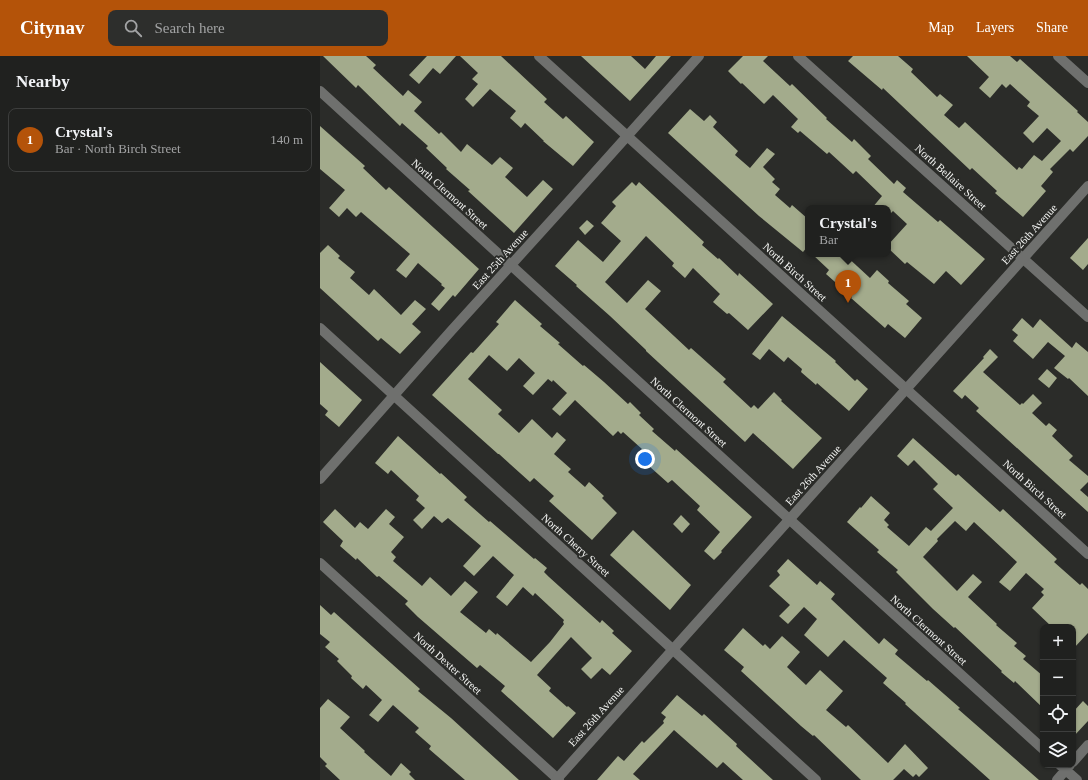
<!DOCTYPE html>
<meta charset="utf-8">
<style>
:root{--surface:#20211f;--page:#2d2e2c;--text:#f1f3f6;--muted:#a2a3a4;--line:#3d3e3d;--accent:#b45309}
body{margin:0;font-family:"Times New Roman",serif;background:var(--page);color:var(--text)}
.controls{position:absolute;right:12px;bottom:12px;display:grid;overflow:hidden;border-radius:8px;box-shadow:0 1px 3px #0004}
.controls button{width:36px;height:36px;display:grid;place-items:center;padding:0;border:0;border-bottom:1px solid var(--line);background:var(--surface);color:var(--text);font:20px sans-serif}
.you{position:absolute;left:325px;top:403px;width:14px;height:14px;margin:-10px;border:3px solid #fff;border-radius:50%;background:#1a73e8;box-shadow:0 0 0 6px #1a73e833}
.badge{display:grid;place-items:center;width:26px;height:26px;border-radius:50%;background:var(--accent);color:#fff;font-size:13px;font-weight:700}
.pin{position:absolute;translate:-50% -33px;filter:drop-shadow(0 1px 2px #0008)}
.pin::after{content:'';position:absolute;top:21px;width:14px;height:12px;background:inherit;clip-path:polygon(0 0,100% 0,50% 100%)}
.popup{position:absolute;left:485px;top:149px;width:86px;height:52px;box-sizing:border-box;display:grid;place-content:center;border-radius:8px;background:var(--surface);filter:drop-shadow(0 1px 3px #0005);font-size:13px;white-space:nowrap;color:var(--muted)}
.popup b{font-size:15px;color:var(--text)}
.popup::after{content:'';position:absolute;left:50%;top:100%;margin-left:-8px;border:8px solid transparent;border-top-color:var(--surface)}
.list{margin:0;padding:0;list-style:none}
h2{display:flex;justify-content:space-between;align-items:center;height:52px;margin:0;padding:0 16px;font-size:17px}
h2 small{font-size:13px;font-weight:400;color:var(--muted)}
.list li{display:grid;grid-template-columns:26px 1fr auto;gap:12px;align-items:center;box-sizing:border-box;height:64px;margin:0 8px 8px;padding:0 8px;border:1px solid var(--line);border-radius:8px}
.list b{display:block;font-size:15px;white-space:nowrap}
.list p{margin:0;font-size:13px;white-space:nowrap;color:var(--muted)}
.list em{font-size:13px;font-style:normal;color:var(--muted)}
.icon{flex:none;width:22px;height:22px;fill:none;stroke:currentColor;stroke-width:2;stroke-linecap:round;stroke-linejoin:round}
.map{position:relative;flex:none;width:768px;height:724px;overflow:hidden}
header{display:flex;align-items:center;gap:24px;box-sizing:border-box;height:56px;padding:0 20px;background:var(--accent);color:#fff}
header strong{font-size:19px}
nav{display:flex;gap:22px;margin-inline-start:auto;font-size:14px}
.search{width:280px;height:36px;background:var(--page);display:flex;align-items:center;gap:10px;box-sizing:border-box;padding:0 14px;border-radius:8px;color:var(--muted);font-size:15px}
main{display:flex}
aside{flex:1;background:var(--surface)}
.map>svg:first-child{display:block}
.building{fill:#a3ab8c}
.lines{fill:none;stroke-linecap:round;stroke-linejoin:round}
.minor{stroke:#6f706e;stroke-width:10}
.tertiary{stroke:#6f706e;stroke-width:10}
.labels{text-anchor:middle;stroke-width:4;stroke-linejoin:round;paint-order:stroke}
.street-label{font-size:11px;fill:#f4f5f3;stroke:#2b2c29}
</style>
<header>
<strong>Citynav</strong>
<div class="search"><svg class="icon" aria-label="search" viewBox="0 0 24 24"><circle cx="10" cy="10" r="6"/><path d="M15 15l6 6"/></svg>Search here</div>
<nav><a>Map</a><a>Layers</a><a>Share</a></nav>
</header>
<main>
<aside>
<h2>Nearby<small></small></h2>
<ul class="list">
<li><span class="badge">1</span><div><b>Crystal's</b><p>Bar · North Birch Street</p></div><em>140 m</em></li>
</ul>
</aside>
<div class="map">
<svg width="768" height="724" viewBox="0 0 768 724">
<rect width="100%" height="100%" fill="#2b2c29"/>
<path class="building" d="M3,0H46L56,9L53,12L83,40L88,34L102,46L94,55L119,78L121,76L141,96L147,88L172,109L180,101L193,112L185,121L207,141L223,124L233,133L194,177L148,135L150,134L126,113L127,112L106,92L108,90L82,67L80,70L38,29L36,32Z
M107,0H136L120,18L113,12L99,28L89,19Z
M140,0H181L227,43L224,46L243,63L246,60L274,86L253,110L223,85H224L205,67L201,72L190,62L196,55L170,33L153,51L145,43L158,28L152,23L158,17Z
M261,0H311L325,13L336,0H351L310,45Z
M423,0H448L443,5L470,30L472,28L507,62L506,63L532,86L534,83L551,100L548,103L574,128L577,124L586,132L583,136L618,166L620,164L665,203L641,229L626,215L614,228L587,206L585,208L568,192V189L587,168L573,155L570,158L568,156V152H552L562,140L536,115L533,118L509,96L507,98L480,75L478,77L471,71L478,63L453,39L444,48L422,27L421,28L408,15Z
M533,0H578L593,13L591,16L617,41L620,38L633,49L624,59L639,72L645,66L697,114L699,111L702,113L714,99L722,105L741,85L727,72L713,87L703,77L719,60L707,50L710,46L690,28L686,32L682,28L670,42L659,32L669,21L647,0H690L697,6L700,3L758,55L757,56L768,66V80L753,96L750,93L730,113L733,116L721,130L726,135L703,161L675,137L677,135L652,112L650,114L563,32L562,34L528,5Z
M370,53L384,65L390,59L397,66L393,71L418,95L415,99L430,112L447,92L455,98L443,111L455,123L452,126L460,133L455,139L470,152L472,149L488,163V190L483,196L439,160L348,77Z
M0,70L45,110L43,112L66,134L69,131L159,213L135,241L133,239L119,255L111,248L125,232L121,229L122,228L98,207L86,222L76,214L90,198L41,156L36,161L27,152L19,161L9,152L25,134L0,113Z
M312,126L316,130L319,126L384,186L382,189L398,203L399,202L418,220L419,217L453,248L428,274L409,257L407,258L393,246L400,238L373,212L365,222L352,210L354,207L326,180L285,226L307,247L328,224L341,235L325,253L369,294L371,292L406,323L403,326L431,352L434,349L438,353L454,336L462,344L461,345L502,382L473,413L433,377L425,386L326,295V294L290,260L256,230L257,229L235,210L258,184L283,206L301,185L281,167L296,150L292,146Z
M267,164L274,170L265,179L259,172Z
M768,182V208L763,214L750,202Z
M8,189L20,200L18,202L35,216L30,222L49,239L54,233L81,259L95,244L106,253L92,268L101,276L80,298L61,282L58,285L0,232V197Z
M492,198H524L550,222L557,214L569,225L568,227L589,245L586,248L602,262L585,282L568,268L565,272L531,242L532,241L506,218L509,214Z
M195,244L222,268L220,270L240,287L238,288L263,310L264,309L284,326L308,348L310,346L321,357L319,359L334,373L332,375L355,395L356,393L432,461L401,495L402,496L394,504L384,495L400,476L377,454L380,450L352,424L348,427L329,410L327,413L319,406L322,402L318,398L322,393L303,376L301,378L298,375L293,380L255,344L240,360L232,353L247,337L233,324L232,326L228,323L213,339L203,330L215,317L199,302L187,315L169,299L148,323L182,354L178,358L199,377L212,363L232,382L237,376L246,384L234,398L251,413L248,416L265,431L269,426L284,440L282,442L297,457L272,484L229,445L234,440L214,422L210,426L179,398H178L112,339L151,296L153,297L179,268L176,266Z
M462,260L516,305L515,306L535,325L537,323L548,333L529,355L497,327L496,329L481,316L482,313L468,301L464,306L449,293L440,304L432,298Z
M702,262L713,272L720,263L752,292L756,286L768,296V340L749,322L748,323L734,312L745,300L728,286L713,303L693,285L698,279L692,274Z
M670,293L678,301L663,316L700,349L702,347L703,348L713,338L722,347L712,357L726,370L729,367L737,374L732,380L753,400L749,404L768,420V426L760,434L768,441V456L656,355L659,352L645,339L642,343L633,335L664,302L663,301Z
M0,306L42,344L19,371L5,359L8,355L0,348Z
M727,313L737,322L729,332L718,323Z
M78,380L120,418L121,417L147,441L144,444L169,466L170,465L214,503L215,502L227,512L224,516L229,521L280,567L282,564L294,575L292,577L312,595L290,619L282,612L271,623L261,613L272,602L251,581L217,619L231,632L229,635L247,651L248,650L256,657L233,682L181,635L185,630L160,609L157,612L98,561L85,548L88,545L59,520L57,521L37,502L36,504L20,490L23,485L3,466L15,453L35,472L40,466L48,473L66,453L75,461L69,468L84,481L71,496L76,501L73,505L102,530L110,521L131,540L145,525L158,536L140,556L166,577L169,573L176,579L177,577L211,606L230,586L244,568L243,566L244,564L215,537L213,540L203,531L187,550L176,541L194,519L173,500L154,520L143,510L161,490L128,462L122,467L114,460L102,473L93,464L105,452L96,444L99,440L71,414L68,418L55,407Z
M593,382L630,415L636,420L638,418L680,456L683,453L737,503L734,506L760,529L762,527L768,533V577L753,593V571H732L712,552L724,539L721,536L724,533L706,517L690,535L679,526L697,506L654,466L646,475L635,465L617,483L618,485L603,501L637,535L653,518L662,526L648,541L677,568L676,569L697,587L694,590L706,600L703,603L723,620V652L695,625L694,627L681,616L682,615L635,571L634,572L613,553L576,516L578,514L557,496L559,494L527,466L540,451L541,452L551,440L570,457L564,464L569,469L567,471L589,490L606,471L611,475L633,452L613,433L618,428L594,404L588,410L577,400Z
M361,459L370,468L362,477L353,468Z
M313,474L371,529L350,554L290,499Z
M468,503L497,529L500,525L515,538L511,543L559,588L564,582L578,594L575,598L607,625L608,624L640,652L638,653L719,724H670L585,648L586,647L563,627L567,622L524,584L508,601L484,579L497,563L484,551L468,568L459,560L470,549L449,530L460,519L457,515Z
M0,549L11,559L14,556L34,574L100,633L98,635L131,662L199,724H145L109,693L111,690L95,676L99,672L73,649L58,666L49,659L62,644L46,629L43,633L31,622L32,620L17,605L19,603L5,591L10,586L0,578Z
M423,572L443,590L445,588L450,593L462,580L480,596L467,611L486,629L500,614L523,635L506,654L526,671L528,669L568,707L585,688L608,712L599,721L596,718L593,721L584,713L573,724H541L494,679L493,680L481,670L421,615L424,611L404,594Z
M357,639L382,660L384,658L417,688L416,690L453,724H423L403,706L397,712L354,674L313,718L320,724H277L298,700L304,705L322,685L324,687L344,667L343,665L346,661L341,657Z
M8,643L30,661L20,672L45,695L44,696L71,720L81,707L91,716L89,718L95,724H20L5,710L7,708L0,701V652Z
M763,645L768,650V665L753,681V656Z"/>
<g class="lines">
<path class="minor" d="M219,0L768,498
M478,0L768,261
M738,0L768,27
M0,35L469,463L723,693
M0,272L496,724
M0,423L131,275L249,145L379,0
M0,507L239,724
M753,706L768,689
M740,709L757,724
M737,724L750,709"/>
<path class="tertiary" d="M236,724L768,130"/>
</g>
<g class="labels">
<g class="street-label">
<text transform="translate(631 121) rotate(42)" y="4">North Bellaire Street</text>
<text transform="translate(130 138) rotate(42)" y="4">North Clermont Street</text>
<text transform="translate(709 178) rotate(-48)" y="4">East 26th Avenue</text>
<text transform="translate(180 203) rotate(-48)" y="4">East 25th Avenue</text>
<text transform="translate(475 216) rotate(42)" y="4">North Birch Street</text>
<text transform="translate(369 356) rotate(42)" y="4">North Clermont Street</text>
<text transform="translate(493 419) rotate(-48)" y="4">East 26th Avenue</text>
<text transform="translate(715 433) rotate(42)" y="4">North Birch Street</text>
<text transform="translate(256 489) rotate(42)" y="4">North Cherry Street</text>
<text transform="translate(609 574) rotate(42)" y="4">North Clermont Street</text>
<text transform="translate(128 607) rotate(42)" y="4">North Dexter Street</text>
<text transform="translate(276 660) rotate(-48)" y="4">East 26th Avenue</text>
</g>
</g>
</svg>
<div class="controls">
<button>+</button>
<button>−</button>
<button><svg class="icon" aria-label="locate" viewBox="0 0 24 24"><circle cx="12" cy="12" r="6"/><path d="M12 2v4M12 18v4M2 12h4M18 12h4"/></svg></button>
<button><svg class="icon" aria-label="layers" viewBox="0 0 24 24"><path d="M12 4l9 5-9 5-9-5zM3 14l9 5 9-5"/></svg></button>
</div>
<div class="you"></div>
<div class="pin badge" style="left:528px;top:247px">1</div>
<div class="popup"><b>Crystal's</b>Bar</div>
</div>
</main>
